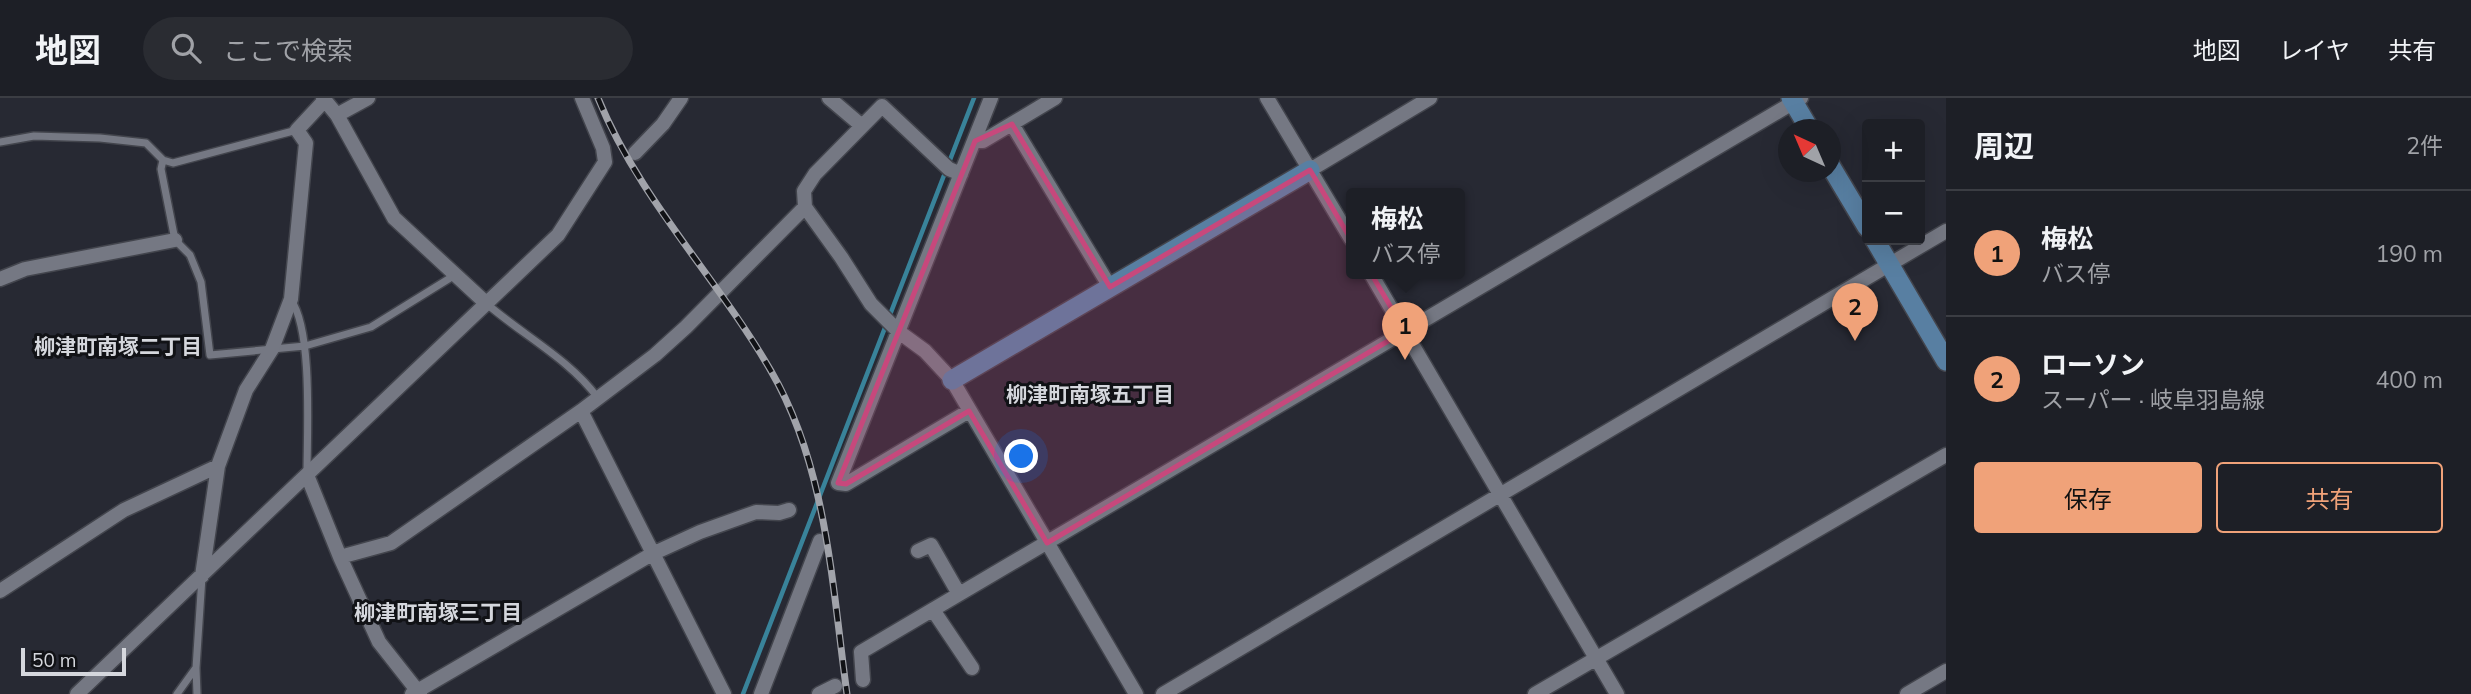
<!DOCTYPE html>
<html lang="ja">
<meta charset="utf-8">
<style>
:root{--surface:#1d1f26;--page:#2a2c32;--text:#f1f3f6;--muted:#a0a2a7;--line:#3b3d43;--accent:#f0a279}
body{margin:0;font-family:Mulish,"Noto Sans JP",sans-serif;background:var(--page);color:var(--text)}
.controls{position:absolute;right:21px;top:21px;display:grid;overflow:hidden;border-radius:7px;box-shadow:0 7px 28px #0002}
.controls button{width:63px;height:63px;display:grid;place-items:center;padding:0;border:0;border-bottom:2px solid var(--line);background:var(--surface);color:var(--text);font:35px sans-serif}
.compass{position:absolute;left:1778px;top:21px;width:63px;height:63px;border-radius:50%;background:var(--surface);box-shadow:0 7px 28px #0002;rotate:316deg}
.scale{position:absolute;left:21px;bottom:18px;width:105px;box-sizing:border-box;padding-left:7px;border:4px solid #d5d7dd;border-top:0;font-size:19px;line-height:24px;white-space:nowrap;color:#d5d7dd;-webkit-text-stroke:5px #111216;paint-order:stroke}
.you{position:absolute;left:1022px;top:359px;width:24px;height:24px;margin:-18px;border:5px solid #fff;border-radius:50%;background:#1a73e8;box-shadow:0 0 0 10px #1a73e833}
.badge{display:grid;place-items:center;width:46px;height:46px;border-radius:50%;background:var(--accent);color:#111;font-size:23px;font-weight:700}
.pin{position:absolute;translate:-50% -58px;filter:drop-shadow(0 2px 4px #0008)}
.pin::after{content:'';position:absolute;top:37px;width:24px;height:21px;background:inherit;clip-path:polygon(0 0,100% 0,50% 100%)}
.popup{position:absolute;left:1346px;top:90px;width:119px;height:91px;box-sizing:border-box;display:grid;place-content:center;border-radius:7px;background:var(--surface);filter:drop-shadow(0 2px 5px #0005);font-size:23px;white-space:nowrap;color:var(--muted)}
.popup b{font-size:26px;color:var(--text)}
.popup::after{content:'';position:absolute;left:50%;top:100%;margin-left:-14px;border:14px solid transparent;border-top-color:var(--surface)}
.list{margin:0;padding:0;list-style:none}
h2{display:flex;justify-content:space-between;align-items:center;height:91px;margin:0;padding:0 28px;font-size:30px}
h2 small{font-size:23px;font-weight:400;color:var(--muted)}
.list li{display:grid;grid-template-columns:46px 1fr auto;gap:21px;align-items:center;box-sizing:border-box;height:126px;padding:0 28px;border-top:2px solid var(--line)}
.list b{display:block;font-size:26px;white-space:nowrap}
.list p{margin:0;font-size:23px;white-space:nowrap;color:var(--muted)}
.list em{font-size:23px;font-style:normal;color:var(--muted)}
.actions{display:flex;gap:14px;padding:21px 28px}
.actions a{flex:1;padding:16px 0;border:2px solid var(--accent);border-radius:7px;text-align:center;font-size:24px;color:var(--accent)}
.actions .main{background:var(--accent);color:#111}
.icon{flex:none;width:38px;height:38px;fill:none;stroke:currentColor;stroke-width:2;stroke-linecap:round;stroke-linejoin:round}
.map{position:relative;flex:none;width:1946px;height:596px;overflow:hidden}
header{display:flex;align-items:center;gap:42px;box-sizing:border-box;height:98px;padding:0 35px;background:var(--surface);border-bottom:2px solid var(--line)}
header strong{font-size:33px}
nav{display:flex;gap:38px;margin-inline-start:auto;font-size:24px}
.search{width:490px;height:63px;background:var(--page);display:flex;align-items:center;gap:18px;box-sizing:border-box;padding:0 24px;border-radius:38px;color:var(--muted);font-size:26px}
main{display:flex}
aside{flex:1;background:var(--surface)}
.map>svg:first-child{display:block}
.lines{fill:none;stroke-linecap:round;stroke-linejoin:round}
.stream{stroke:#39839a;stroke-width:4.5}
.lane-casing{stroke:#43454d;stroke-width:10}
.street-casing{stroke:#43454d;stroke-width:17}
.secondary-casing{stroke:#43454d;stroke-width:22}
.lane{stroke:#757883;stroke-width:7}
.street{stroke:#757883;stroke-width:14}
.secondary{stroke:#587fa2;stroke-width:19}
.rail-casing{stroke:#a1a3aa;stroke-width:7}
.rail{stroke:#111216;stroke-width:4.5;stroke-dasharray:13;stroke-linecap:butt}
.marked{fill:#c7487c;fill-opacity:0.2;stroke:#c7487c;stroke-width:5;stroke-linejoin:round}
.labels{text-anchor:middle;stroke-width:6;stroke-linejoin:round;paint-order:stroke}
.neighbourhood-label{font-size:21px;font-weight:bold;fill:#d5d7dd;stroke:#111216}
</style>
<header>
<strong>地図</strong>
<div class="search"><svg class="icon" aria-label="search" viewBox="0 0 24 24"><circle cx="10" cy="10" r="6"/><path d="M15 15l6 6"/></svg>ここで検索</div>
<nav><a>地図</a><a>レイヤ</a><a>共有</a></nav>
</header>
<main>
<div class="map">
<svg width="1946" height="596" viewBox="0 0 1946 596">
<rect width="100%" height="100%" fill="#272933"/>
<g class="lines">
<path class="stream" d="M743,596L974,0"/>
<defs>
<path id="lane" d="M0,44L34,38L100,40L146,45L163,62L173,65L297,32
M163,62L161,71L175,142L190,157L201,184L210,257L305,248L371,229L455,177
M291,202C313,233 307,335 307,376
M487,206C524,238 569,261 598,300
M177,596L195,571
M197,596L196,570L202,479"/>
<path id="street" d="M323,0L337,17L394,120L487,206
M829,0L862,28
M1267,0L1351,141
M337,17L368,0
M1012,26L1110,189
M975,43H983L1055,0
M635,55L663,26L681,0
M1310,72L1430,0
M961,76L949,71L882,8L815,76L804,93L805,109L841,159L871,206L899,234L925,253L952,282L1136,596
M1371,176L1617,596
M0,181L25,171L175,142
M581,313L724,596
M969,313L846,386L838,385L991,0
M307,377L340,459L379,544L420,596
M918,453L931,447L959,496
M340,459L391,445L581,313L655,257L686,229L805,109
M202,478L218,368L246,292L272,251L291,201L306,45L297,32L324,3
M0,493L124,412L218,368
M933,512L972,570
M863,582L861,554L1801,0
M77,596L558,137L605,64L603,50L582,0
M412,596L652,456L700,434L756,414L779,415L789,412
M761,596L820,443
M819,596L835,588
M1163,596L1946,133
M1535,596L1946,357
M1907,596L1946,573"/>
<path id="secondary" d="M1791,0L1810,32
M1830,67L1867,129
M1875,142L1946,263
M952,282L1310,72"/>
</defs>
<use href="#lane" class="lane-casing"/>
<use href="#street" class="street-casing"/>
<use href="#secondary" class="secondary-casing"/>
<use href="#lane" class="lane"/>
<use href="#street" class="street"/>
<use href="#secondary" class="secondary"/>
<defs>
<path id="rail" d="M598,0C639,101 717,179 771,273C827,369 832,488 847,596"/>
</defs>
<use href="#rail" class="rail-casing"/>
<use href="#rail" class="rail"/>
</g>
<path class="marked" d="M1012,26L1110,189L1310,72L1405,233L1047,445L969,313L846,386L838,385L975,43Z"/>
<g class="labels">
<g class="neighbourhood-label">
<text x="118" y="256">柳津町南塚二丁目</text>
<text x="1090" y="304">柳津町南塚五丁目</text>
<text x="438" y="522">柳津町南塚三丁目</text>
</g>
</g>
</svg>
<div class="controls">
<button>+</button>
<button>−</button>
</div>
<svg class="compass" viewBox="-18 -18 36 36"><path d="M0-13l5 13h-10z" fill="#e53935"/><path d="M0 13l5-13h-10z" fill="#a0a2a7"/></svg>
<div class="scale">50 m</div>
<div class="you"></div>
<div class="pin badge" style="left:1405px;top:262px">1</div>
<div class="popup"><b>梅松</b>バス停</div>
<div class="pin badge" style="left:1855px;top:243px">2</div>
</div>
<aside>
<h2>周辺<small>2件</small></h2>
<ul class="list">
<li><span class="badge">1</span><div><b>梅松</b><p>バス停</p></div><em>190 m</em></li>
<li><span class="badge">2</span><div><b>ローソン</b><p>スーパー · 岐阜羽島線</p></div><em>400 m</em></li>
</ul>
<div class="actions"><a class="main">保存</a><a>共有</a></div>
</aside>
</main>
